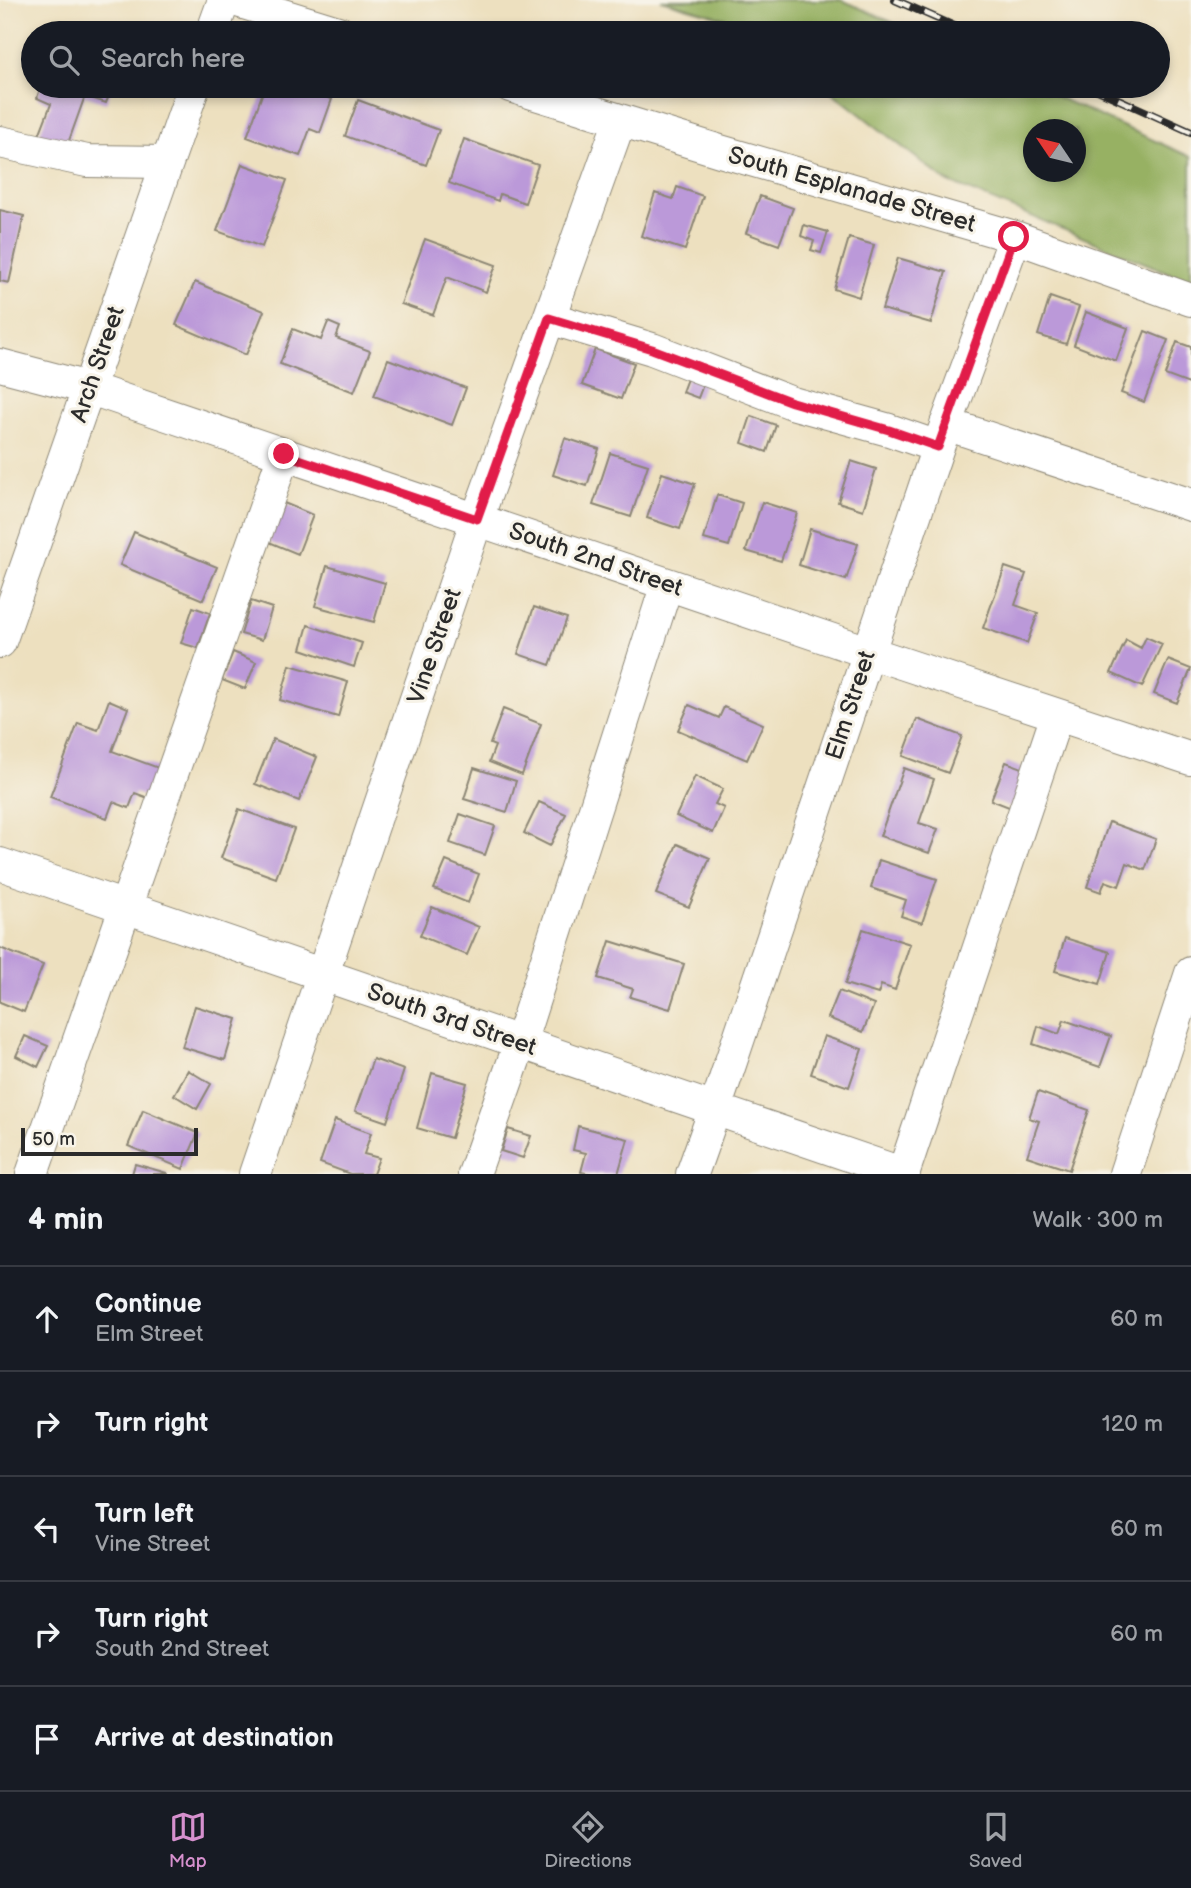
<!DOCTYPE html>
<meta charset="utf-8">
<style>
:root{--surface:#171b24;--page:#20242c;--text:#f1f3f6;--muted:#9ea1a6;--line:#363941;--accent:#d690ce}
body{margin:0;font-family:"Balsamiq Sans",sans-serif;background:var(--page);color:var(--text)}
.compass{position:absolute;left:1023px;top:119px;width:63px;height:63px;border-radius:50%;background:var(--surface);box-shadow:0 4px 10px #0003;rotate:305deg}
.scale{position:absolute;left:21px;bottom:18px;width:177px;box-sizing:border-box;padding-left:7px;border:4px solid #2b2b2b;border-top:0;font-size:19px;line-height:24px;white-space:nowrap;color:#2b2b2b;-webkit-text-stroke:5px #f7f3e8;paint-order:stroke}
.stop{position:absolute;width:21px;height:21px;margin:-16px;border:5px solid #e11d48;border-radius:50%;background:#fff}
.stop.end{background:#e11d48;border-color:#fff;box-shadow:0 2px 7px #0008}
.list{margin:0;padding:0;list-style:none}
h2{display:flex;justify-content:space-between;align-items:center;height:91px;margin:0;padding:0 28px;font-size:30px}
h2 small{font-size:23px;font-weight:400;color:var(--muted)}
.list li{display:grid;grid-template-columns:46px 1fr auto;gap:21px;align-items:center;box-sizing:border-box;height:105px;padding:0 28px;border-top:2px solid var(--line)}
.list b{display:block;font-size:26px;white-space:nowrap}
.list p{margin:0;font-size:23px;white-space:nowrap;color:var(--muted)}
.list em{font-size:23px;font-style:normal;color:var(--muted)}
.icon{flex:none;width:38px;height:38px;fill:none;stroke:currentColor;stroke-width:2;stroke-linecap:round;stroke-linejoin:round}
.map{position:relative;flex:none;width:1191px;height:1174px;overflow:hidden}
.search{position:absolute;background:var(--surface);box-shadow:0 4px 10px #0003;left:21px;right:21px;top:21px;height:77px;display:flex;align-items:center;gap:18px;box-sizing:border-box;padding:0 24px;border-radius:38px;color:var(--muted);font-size:26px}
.sheet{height:616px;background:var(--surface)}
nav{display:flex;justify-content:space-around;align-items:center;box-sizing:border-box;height:98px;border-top:2px solid var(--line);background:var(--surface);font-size:19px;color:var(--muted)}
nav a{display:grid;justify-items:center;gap:4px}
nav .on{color:var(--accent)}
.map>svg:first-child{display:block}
.forest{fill:#97b163;stroke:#616e47;stroke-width:2;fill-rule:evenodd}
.building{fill:#bb99d9}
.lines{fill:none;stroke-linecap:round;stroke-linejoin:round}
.minor-casing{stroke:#8c8675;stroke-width:34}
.minor{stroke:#fff;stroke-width:32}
.rail-casing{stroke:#2b2b2b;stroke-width:8}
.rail{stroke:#f7f3e8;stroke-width:5;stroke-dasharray:16;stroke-linecap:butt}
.route{stroke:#e11d48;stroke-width:9}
.labels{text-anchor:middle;stroke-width:6;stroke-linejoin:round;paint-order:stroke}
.street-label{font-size:24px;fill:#2b2b2b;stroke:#f7f3e8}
</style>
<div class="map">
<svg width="1191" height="1174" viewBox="0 0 1191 1174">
<rect width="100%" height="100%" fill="#f7f3e8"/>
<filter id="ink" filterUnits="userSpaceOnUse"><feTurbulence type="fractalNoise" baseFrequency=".0143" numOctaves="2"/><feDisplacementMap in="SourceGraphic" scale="14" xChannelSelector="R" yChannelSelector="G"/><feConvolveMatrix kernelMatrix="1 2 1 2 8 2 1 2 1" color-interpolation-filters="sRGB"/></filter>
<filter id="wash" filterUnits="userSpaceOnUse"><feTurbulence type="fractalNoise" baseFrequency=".00686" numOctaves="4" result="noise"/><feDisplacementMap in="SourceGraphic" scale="28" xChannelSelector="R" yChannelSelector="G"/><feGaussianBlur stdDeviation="1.57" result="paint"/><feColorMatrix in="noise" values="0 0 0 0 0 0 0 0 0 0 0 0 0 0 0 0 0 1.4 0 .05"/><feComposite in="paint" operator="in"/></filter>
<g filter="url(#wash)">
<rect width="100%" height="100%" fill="#ede0bf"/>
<path class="forest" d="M661,0H842L916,33H757L744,24Z
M824,86H1033L1191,157V282L946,181ZM1034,130H1076V172H1034Z"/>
<g id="blocks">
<path class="building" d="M41,86H113L106,103L85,96L66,149L38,138L51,104L37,98Z
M265,86H294L332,99L320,133L310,129L300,156L247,137Z
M358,100L439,130L426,165L345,136Z
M464,139L538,165L525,203L500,194L498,201L449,183Z
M242,164L287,180L262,247L217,231Z
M677,187L703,196L685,250L641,236L655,193L673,199Z
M760,196L793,208L779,245L746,233Z
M0,210L24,216L9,283L0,281Z
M804,225L828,232L821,253L811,250L814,241L801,236Z
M849,238L874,245L859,297L834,289Z
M425,239L496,265L486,292L447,277L433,315L401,304Z
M898,258L946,272L931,323L882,309Z
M195,282L264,311L246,355L176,325Z
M1050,297L1079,307L1066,344L1038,335Z
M1086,312L1128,328L1116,361L1074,345Z
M328,322L340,327L336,338L370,351L354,392L280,364L293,329L321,340Z
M1145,331L1168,340L1144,402L1121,393Z
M1177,342L1191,347V379L1189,384L1165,375Z
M595,349L634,363L621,399L582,385Z
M388,359L466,388L452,425L374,396Z
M690,371L706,377L698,398L682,392Z
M751,416L776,425L767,452L742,443Z
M565,438L599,449L587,486L553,475Z
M610,453L648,465L631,517L593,505Z
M851,461L876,469L863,510L838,502Z
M662,473L695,484L680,529L647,518Z
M717,495L742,503L729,546L704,539Z
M762,502L797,513L781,561L746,551Z
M284,503L313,515L298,554L269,542Z
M810,529L858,544L846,580L799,565Z
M134,532L217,567L203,600L120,565Z
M327,566L385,583L374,622L315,606Z
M1005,567L1026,574L1015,605L1038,613L1027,643L983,628Z
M251,601L272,608L262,640L241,634Z
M193,607L210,613L198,648L181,643Z
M534,607L567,618L550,665L518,654Z
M308,625L362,643L354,667L301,649Z
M1146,637L1162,644L1142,687L1111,673L1126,640L1141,648Z
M233,652L256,662L245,689L222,680Z
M1168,660L1191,669L1177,703L1154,694Z
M290,665L348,682L338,717L280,700Z
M109,700L128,708L112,751L167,771L156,801L135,793L129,808L113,802L107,818L50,797L78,723L98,730Z
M689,705L719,718L724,707L763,724L747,760L678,730Z
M503,709L541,724L522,775L489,762L495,746L490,744Z
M917,719L962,736L948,773L903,756Z
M273,739L317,757L299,801L255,784Z
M1006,762L1028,770L1014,809L991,800Z
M474,768L516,781L507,812L464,799Z
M904,768L934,779L919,823L938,829L929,853L880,836Z
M695,776L723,789L715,804L724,808L713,833L676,816Z
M539,802L566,814L550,846L524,833Z
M239,809L294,829L276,878L221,858Z
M460,814L495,826L485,855L450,843Z
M1109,822L1156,839L1145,870L1127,863L1119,886L1105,881L1101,892L1087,887Z
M677,844L710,858L689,907L656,894Z
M879,860L937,879L922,923L901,916L906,900L871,888Z
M446,861L479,874L468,903L434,889Z
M432,907L479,927L467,955L420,936Z
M863,929L910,944L895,990L881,985L878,994L845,984Z
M1065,938L1110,952L1100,984L1055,971Z
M610,941L684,964L670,1009L630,997L633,989L598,978Z
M0,948L43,965L24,1012L0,1002Z
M839,991L874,1005L863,1032L828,1018Z
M195,1006L237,1019L225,1060L182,1047Z
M1064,1020L1111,1036L1100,1067L1033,1044L1038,1026L1059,1034Z
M25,1036L48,1046L38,1067L16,1056Z
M824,1036L862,1049L849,1087L811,1074Z
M373,1059L404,1070L387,1122L355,1111Z
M188,1070L211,1084L197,1109L174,1095Z
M432,1073L467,1083L451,1138L417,1128Z
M1038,1092L1089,1110L1069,1170L1027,1156L1039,1121L1029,1118Z
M143,1110L198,1133L183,1169L128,1146Z
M335,1120L371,1133L364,1154L379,1158L373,1174H350L320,1163Z
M578,1126L628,1139L618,1174H591L581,1172L586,1153L573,1150Z
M508,1129L531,1136L523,1158L501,1151Z
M135,1164L167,1173V1174H132Z"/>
</g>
</g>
<g filter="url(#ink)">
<use href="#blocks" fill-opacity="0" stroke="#8c8675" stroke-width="2"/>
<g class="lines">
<defs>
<path id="minor" d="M234,0L341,33
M212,33L224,0
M510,86L720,151L1015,237L1191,300
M0,142L87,161L167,162
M549,318L652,349L792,403L889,430L938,447
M0,365L88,388L868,652L1191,759
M946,424L1191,505
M0,642L194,86
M0,864L904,1174
M32,1174L284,454
M255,1174L477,519L620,120
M474,1174L520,1043L667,584
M692,1174L715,1109L938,447L1015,237
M903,1174L1057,715
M1125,1174L1191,973"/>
</defs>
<use href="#minor" class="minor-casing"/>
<use href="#minor" class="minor"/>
<defs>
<path id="rail" d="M895,0L970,33
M1089,86L1191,132"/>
</defs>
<use href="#rail" class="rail-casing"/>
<use href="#rail" class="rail"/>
</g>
</g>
<g class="lines" filter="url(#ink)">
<path class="route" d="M284,454L477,519L549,318L652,349L792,402L889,430L938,447L1014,237"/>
</g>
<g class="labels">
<g class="street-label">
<text transform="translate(852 189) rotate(16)" y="8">South Esplanade Street</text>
<text transform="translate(97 364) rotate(-71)" y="8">Arch Street</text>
<text transform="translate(596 559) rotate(19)" y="8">South 2nd Street</text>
<text transform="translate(434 646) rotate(-71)" y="8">Vine Street</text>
<text transform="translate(850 705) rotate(-72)" y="8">Elm Street</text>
<text transform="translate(452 1019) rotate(19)" y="8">South 3rd Street</text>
</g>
</g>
</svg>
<svg class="compass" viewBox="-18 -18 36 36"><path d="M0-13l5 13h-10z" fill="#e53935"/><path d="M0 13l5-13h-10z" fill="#9ea1a6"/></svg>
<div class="scale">50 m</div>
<div class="stop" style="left:1014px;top:237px"></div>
<div class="stop end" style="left:284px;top:454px"></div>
<div class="search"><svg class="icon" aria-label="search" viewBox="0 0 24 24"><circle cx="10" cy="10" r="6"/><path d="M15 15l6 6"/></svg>Search here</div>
</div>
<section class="sheet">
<h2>4 min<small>Walk · 300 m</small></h2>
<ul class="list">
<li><svg class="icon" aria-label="ahead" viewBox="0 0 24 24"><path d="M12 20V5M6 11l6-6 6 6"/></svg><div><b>Continue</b><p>Elm Street</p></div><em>60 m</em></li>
<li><svg class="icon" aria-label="right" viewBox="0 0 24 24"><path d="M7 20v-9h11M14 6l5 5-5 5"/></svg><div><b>Turn right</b></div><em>120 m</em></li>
<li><svg class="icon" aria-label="left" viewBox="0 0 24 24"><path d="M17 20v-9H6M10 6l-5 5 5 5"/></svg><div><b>Turn left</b><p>Vine Street</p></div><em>60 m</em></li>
<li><svg class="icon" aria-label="right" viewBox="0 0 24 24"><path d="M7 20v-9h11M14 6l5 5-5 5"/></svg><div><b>Turn right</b><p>South 2nd Street</p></div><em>60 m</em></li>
<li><svg class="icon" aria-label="arrive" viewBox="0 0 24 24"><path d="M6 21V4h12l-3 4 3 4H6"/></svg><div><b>Arrive at destination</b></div></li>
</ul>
</section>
<nav>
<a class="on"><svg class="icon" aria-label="map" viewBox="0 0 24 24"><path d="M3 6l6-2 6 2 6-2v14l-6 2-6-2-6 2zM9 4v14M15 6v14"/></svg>Map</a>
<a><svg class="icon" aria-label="directions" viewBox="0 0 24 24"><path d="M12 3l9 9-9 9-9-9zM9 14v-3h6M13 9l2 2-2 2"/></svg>Directions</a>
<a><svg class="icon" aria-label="saved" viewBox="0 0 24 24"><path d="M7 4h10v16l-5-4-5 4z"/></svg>Saved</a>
</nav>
